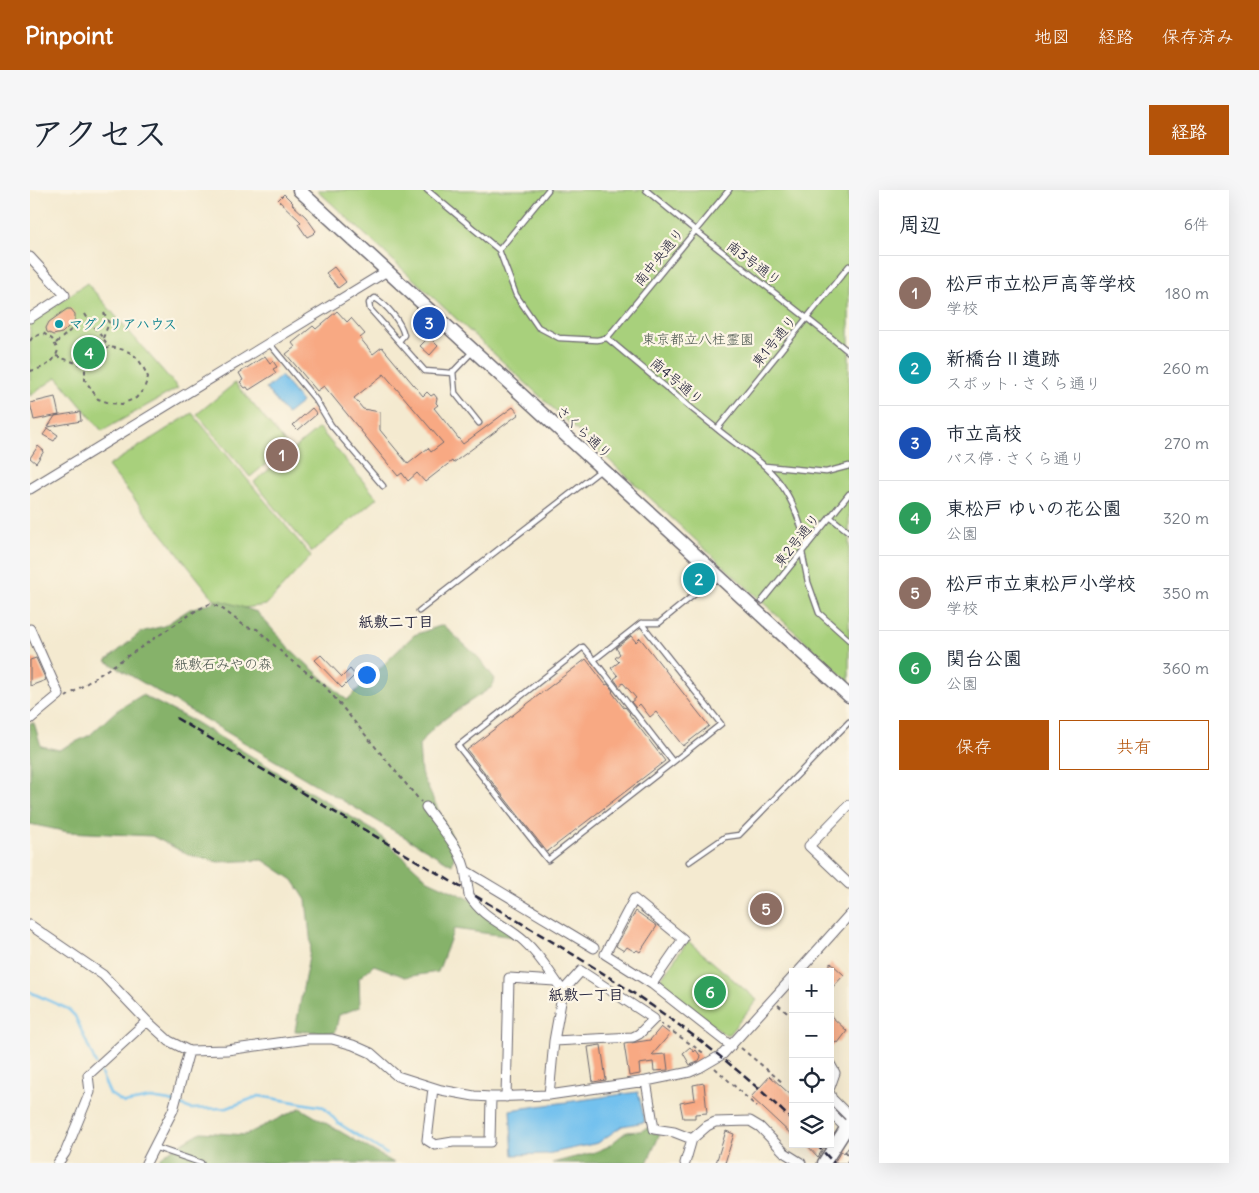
<!DOCTYPE html>
<html lang="ja">
<meta charset="utf-8">
<style>
:root{--surface:#fff;--page:#f6f6f7;--text:#1f2937;--muted:#747a83;--line:#e0e1e3;--accent:#b45309}
body{margin:0;font-family:Delius,"Klee One",sans-serif;background:var(--page);color:var(--text)}
.controls{position:absolute;right:15px;bottom:15px;display:grid;overflow:hidden;border-radius:0px;box-shadow:0 5px 20px #0002}
.controls button{width:45px;height:45px;display:grid;place-items:center;padding:0;border:0;border-bottom:1px solid var(--line);background:var(--surface);color:var(--text);font:25px sans-serif}
.you{position:absolute;left:336px;top:484px;width:18px;height:18px;margin:-12px;border:4px solid #fff;border-radius:50%;background:#1a73e8;box-shadow:0 0 0 8px #1a73e833}
.badge{display:grid;place-items:center;width:32px;height:32px;border-radius:50%;background:var(--accent);color:#fff;font-size:16px;font-weight:700}
.pin{position:absolute;translate:-50% -50%;border:2px solid #fff;box-shadow:0 1px 5px #0006}
.list{margin:0;padding:0;list-style:none}
h2{display:flex;justify-content:space-between;align-items:center;height:65px;margin:0;padding:0 20px;font-size:21px}
h2 small{font-size:16px;font-weight:400;color:var(--muted)}
.list li{display:grid;grid-template-columns:32px 1fr auto;gap:15px;align-items:center;box-sizing:border-box;height:75px;padding:0 20px;border-top:1px solid var(--line)}
.list b{display:block;font-size:19px;white-space:nowrap}
.list p{margin:0;font-size:16px;white-space:nowrap;color:var(--muted)}
.list em{font-size:16px;font-style:normal;color:var(--muted)}
.actions{display:flex;gap:10px;padding:15px 20px}
.actions a{flex:1;padding:11px 0;border:1px solid var(--accent);border-radius:0px;text-align:center;font-size:18px;color:var(--accent)}
.actions .main{background:var(--accent);color:#fff}
.icon{flex:none;width:28px;height:28px;fill:none;stroke:currentColor;stroke-width:2;stroke-linecap:round;stroke-linejoin:round}
.map{position:relative;flex:none;width:819px;height:973px;overflow:hidden;border-radius:0px}
header{display:flex;align-items:center;gap:30px;box-sizing:border-box;height:70px;padding:0 25px;background:var(--accent);color:#fff}
header strong{font-size:24px}
nav{display:flex;gap:28px;margin-inline-start:auto;font-size:18px}
.intro{display:flex;align-items:center;justify-content:space-between;box-sizing:border-box;height:120px;padding:0 30px}
h1{margin:0;font-size:35px}
.button{padding:12px 22px;border-radius:0px;background:var(--accent);color:#fff;font-size:18px;font-weight:700}
main{display:flex;gap:30px;padding:0 30px}
aside{flex:1;background:var(--surface);border-radius:0px;box-shadow:0 5px 20px #0002}
.map>svg:first-child{display:block}
.green{fill:#a8d07b;stroke:#65795b}
.forest{fill:#86b26b;stroke:#546a53}
.water{fill:#73c1ee;stroke:#4a7294}
.lines{fill:none;stroke-linecap:round;stroke-linejoin:round}
.stream{stroke:#73c1ee;stroke-width:2.5}
.building{fill:#f8a983;fill-rule:evenodd}
.lane-casing{stroke:#6c686f;stroke-width:7}
.street-casing{stroke:#6c686f;stroke-width:11}
.secondary-casing{stroke:#6c686f;stroke-width:15}
.path{stroke:#6c686f;stroke-width:2;stroke-dasharray:4 4;stroke-linecap:butt}
.lane{stroke:#fff;stroke-width:4.5}
.street{stroke:#fff;stroke-width:9}
.secondary{stroke:#fff;stroke-width:12}
.rail{stroke:#22223b;stroke-width:2.5;stroke-dasharray:8 4;stroke-linecap:butt}
.street-bridge-casing{stroke:#6c686f;stroke-width:11;stroke-linecap:butt}
.street-bridge{stroke:#fff;stroke-width:9}
.culture-dot{fill:#0f9aa8;stroke:#fcf5e5;stroke-width:2}
.labels{text-anchor:middle;stroke-width:4.5;stroke-linejoin:round;paint-order:stroke}
.street-label{font-size:14px;fill:#22223b;stroke:#fcf5e5}
.culture-label{font-size:14px;font-weight:bold;fill:#0d838f;stroke:#fcf5e5;text-anchor:start}
.park-label{font-size:14px;fill:#4a564e;stroke:#fcf5e5}
.neighbourhood-label{font-size:15px;font-weight:bold;fill:#22223b;stroke:#fcf5e5}
</style>
<header>
<strong>Pinpoint</strong>
<nav><a>地図</a><a>経路</a><a>保存済み</a></nav>
</header>
<div class="intro"><h1>アクセス</h1><a class="button">経路</a></div>
<main>
<div class="map">
<svg width="819" height="973" viewBox="0 0 819 973">
<rect width="100%" height="100%" fill="#fcf5e5"/>
<filter id="ink" filterUnits="userSpaceOnUse"><feTurbulence type="fractalNoise" baseFrequency=".02" numOctaves="2"/><feDisplacementMap in="SourceGraphic" scale="10" xChannelSelector="R" yChannelSelector="G"/><feConvolveMatrix kernelMatrix="1 2 1 2 8 2 1 2 1" color-interpolation-filters="sRGB"/></filter>
<filter id="wash" filterUnits="userSpaceOnUse"><feTurbulence type="fractalNoise" baseFrequency=".0096" numOctaves="4" result="noise"/><feDisplacementMap in="SourceGraphic" scale="20" xChannelSelector="R" yChannelSelector="G"/><feGaussianBlur stdDeviation="1.12" result="paint"/><feColorMatrix in="noise" values="0 0 0 0 0 0 0 0 0 0 0 0 0 0 0 0 0 1.4 0 .05"/><feComposite in="paint" operator="in"/></filter>
<g filter="url(#wash)">
<rect width="100%" height="100%" fill="#f4ead0"/>
<path class="green" d="M287,0H819V492Z
M57,93L148,198L72,241L27,187L0,206V133Z
M205,193L258,256L220,287L167,224Z
M162,223L281,366L236,415L207,419L184,409L78,276Z
M289,238L347,308L282,362L224,292Z
M658,751L727,810L699,844H694L630,795L629,791Z"/>
<path class="forest" d="M190,410L227,422L259,458L317,510L384,445L413,435L448,467L465,489L462,497L424,522L404,537L389,555L391,583L414,632L427,655L422,675L76,471L111,442L134,436L160,419Z
M112,505L165,532L346,642L398,690L446,712L498,749L424,739L408,782L375,787L344,775L329,788L330,817L309,825L305,843L265,841L281,755L276,710L263,690L233,670L188,672L159,665L122,646L38,642L0,634V533H4L11,556L29,560L60,545L86,521Z
M270,918L364,973H132L130,968L140,960L171,942L215,945Z
M620,937V942L630,944L617,973H522L565,962L577,957L596,942L610,941Z"/>
<path class="water" d="M251,186L272,212L257,224L236,199Z
M608,902L615,932L592,936L568,953L517,964L483,965L480,920Z"/>
<g class="lines">
<path class="stream" d="M0,802L38,819L45,826L66,874
M69,879L80,904L94,913L120,908L140,911L161,919L197,918L229,906L294,917L308,933L357,964"/>
</g>
<g id="blocks">
<path class="building" d="M254,4L263,13L262,14L276,27L286,41L283,44L277,47L268,34L271,32L248,10Z
M304,77L316,92L308,98L296,83Z
M37,119H41L45,124V130L32,143L23,145L17,142L16,138L19,132Z
M307,121L317,132L321,128L335,144L330,148L343,164L352,157L393,206L397,202L401,206L404,204L407,208L406,213L408,215L404,218L433,254L483,217L489,224L423,273L422,271L395,292L387,283L378,291L372,283L368,286L294,196L287,201L256,164L265,157L262,153L283,136L286,139ZM354,184L413,253L401,262L398,258L378,274L350,240V222L333,219L324,208Z
M399,147L408,156L400,165L390,156Z
M235,166L240,173L243,171L247,177L243,179L246,183L219,200L217,197L215,198L210,192L213,190L209,183Z
M25,207L29,225L4,230L0,213Z
M282,218L287,224L268,240L263,235Z
M50,222L51,231L18,237L25,226Z
M18,238L28,245L24,251L13,245Z
M8,256L14,261L6,273L0,268Z
M601,446L606,452L610,448L679,536L653,556L626,522L620,527L610,514L606,518L601,512L606,508L593,493L589,496L584,489L588,486L581,478L589,472L585,468L590,464L586,458Z
M291,465L312,487L320,479L325,485L312,498L285,470Z
M6,468L16,490L0,496V470Z
M556,469L576,495L578,494L583,501L582,502L594,518L595,517L600,523L599,524L635,571L517,662L437,560Z
M606,721L627,736L610,762L607,760L605,762L597,757L594,761L586,756Z
M800,772L814,785L800,800V782H794L800,775Z
M800,825L817,841L808,853L806,852L800,858Z
M631,837L640,844L622,865L636,864L638,880L624,881L623,872L609,874L610,884L599,886L594,854L620,850Z
M571,855L576,890L563,892L558,857Z
M660,857L664,862L666,860L671,867L668,872L660,875L653,863Z
M740,886L763,907V946L721,907Z
M674,893L677,923L665,924V928H653L650,913L665,910L663,895Z
M696,941L704,944L695,973H686Z
M776,954H796L788,967Z
M819,957V969L815,973H804L811,961L814,963Z"/>
</g>
</g>
<g filter="url(#ink)">
<use href="#blocks" fill-opacity="0" stroke="#6c686f" stroke-width="1"/>
<g class="lines">
<defs>
<path id="lane" d="M397,0L469,60L486,105L508,137L529,148L567,150L577,148C613,178 649,209 686,238C707,256 733,270 750,293C764,312 770,333 777,356
M616,0C682,56 752,107 819,162
M469,60L518,0
M577,148L699,0
M369,151L374,145C371,132 357,115 345,108L339,113L340,119L395,181L422,183L442,162
M239,153L286,210L301,235L353,296
M423,181L425,203L449,233
M687,239L819,76
M735,276L796,282L819,276
M800,327L819,342
M772,362L778,392L789,423L819,450
M732,411L819,304
M389,421L571,280
M611,433L691,534L643,572L564,470L611,433H629L686,387
M564,470L553,457L428,556L518,670L643,572
M659,672L695,647L709,645L819,532
M124,957L171,973"/>
<path id="street" d="M0,67L35,105L0,128
M0,299L357,81
M0,439L29,505L0,529
M819,615L779,656L819,694
M396,617C410,637 433,660 436,685
M436,681L564,758
M439,705C454,730 476,734 495,752C511,766 520,784 533,801
M0,735L73,785L117,831L139,851L159,861
M768,782L819,725
M622,794L653,749L604,709L575,764L622,794L701,856
M800,874L805,883L800,897
M616,891L624,939L644,942L662,949
M403,898L397,950L405,955L423,952H460L461,907
M800,904L802,909L819,926
M519,905L524,851L533,801L551,781L624,829L609,844L603,847L524,851
M476,907L479,788L525,791
M800,922L816,938
M28,973L35,963L60,902L58,885L117,831
M116,973L143,920L159,861L197,860L277,849H302L323,855L341,863L367,886L411,900L444,906L461,907L519,905L616,891L660,882L669,878L693,864L763,787
M655,973L662,949L677,936L685,932L720,931L730,937L755,963L771,973"/>
<path id="secondary" d="M269,0L819,506
M794,973L819,934"/>
</defs>
<use href="#lane" class="lane-casing"/>
<use href="#street" class="street-casing"/>
<use href="#secondary" class="secondary-casing"/>
<path class="path" d="M55,124C62,136 71,144 79,157
M73,148L79,133L74,123
M0,151L2,148L13,143L22,149L28,160C24,174 13,178 0,181
M26,153L43,138
M26,166L55,176L79,157C102,160 108,165 118,187L114,199L106,208L92,214L80,213L68,209L55,190V176
M36,507L167,420L180,414L190,417L216,437L227,439L259,469L294,495L391,612
M748,815L763,828
M630,833L675,864
M711,858L752,892
M685,878L727,917
M815,961L819,966"/>
<use href="#lane" class="lane"/>
<use href="#street" class="street"/>
<use href="#secondary" class="secondary"/>
<path class="rail" d="M146,528C245,587 344,645 442,704C556,771 668,837 763,931
M786,954L804,973"/>
<defs>
<path id="street-bridge" d="M436,686L439,705"/>
</defs>
<use href="#street-bridge" class="street-bridge-casing"/>
<use href="#street-bridge" class="street-bridge"/>
</g>
</g>
<circle class="culture-dot" cx="29" cy="134" r="5"/>
<g class="labels">
<g class="street-label">
<text transform="translate(629 67) rotate(-51)" y="5">南中央通り</text>
<text transform="translate(724 73) rotate(37)" y="5">南3号通り</text>
<text transform="translate(744 151) rotate(-51)" y="5">東1号通り</text>
<text transform="translate(647 191) rotate(40)" y="5">南4号通り</text>
<text transform="translate(554 242) rotate(43)" y="5">さくら通り</text>
<text transform="translate(767 350) rotate(-51)" y="5">東2号通り</text>
</g>
<g class="culture-label">
<text x="39" y="139">マグノリアハウス</text>
</g>
<g class="park-label">
<text x="668" y="154">東京都立八柱霊園</text>
<text x="193" y="479">紙敷石みやの森</text>
</g>
<g class="neighbourhood-label">
<text x="366" y="437">紙敷二丁目</text>
<text x="556" y="810">紙敷一丁目</text>
</g>
</g>
</svg>
<div class="controls">
<button>+</button>
<button>−</button>
<button><svg class="icon" aria-label="locate" viewBox="0 0 24 24"><circle cx="12" cy="12" r="6"/><path d="M12 2v4M12 18v4M2 12h4M18 12h4"/></svg></button>
<button><svg class="icon" aria-label="layers" viewBox="0 0 24 24"><path d="M12 4l9 5-9 5-9-5zM3 14l9 5 9-5"/></svg></button>
</div>
<div class="you"></div>
<div class="pin badge" style="left:252px;top:265px;background:#8d6e63">1</div>
<div class="pin badge" style="left:669px;top:389px;background:#0f9aa8">2</div>
<div class="pin badge" style="left:399px;top:133px;background:#1a4fb4">3</div>
<div class="pin badge" style="left:59px;top:163px;background:#2e9e5b">4</div>
<div class="pin badge" style="left:736px;top:719px;background:#8d6e63">5</div>
<div class="pin badge" style="left:680px;top:802px;background:#2e9e5b">6</div>
</div>
<aside>
<h2>周辺<small>6件</small></h2>
<ul class="list">
<li><span class="badge" style="background:#8d6e63">1</span><div><b>松戸市立松戸高等学校</b><p>学校</p></div><em>180 m</em></li>
<li><span class="badge" style="background:#0f9aa8">2</span><div><b>新橋台Ⅱ遺跡</b><p>スポット · さくら通り</p></div><em>260 m</em></li>
<li><span class="badge" style="background:#1a4fb4">3</span><div><b>市立高校</b><p>バス停 · さくら通り</p></div><em>270 m</em></li>
<li><span class="badge" style="background:#2e9e5b">4</span><div><b>東松戸 ゆいの花公園</b><p>公園</p></div><em>320 m</em></li>
<li><span class="badge" style="background:#8d6e63">5</span><div><b>松戸市立東松戸小学校</b><p>学校</p></div><em>350 m</em></li>
<li><span class="badge" style="background:#2e9e5b">6</span><div><b>関台公園</b><p>公園</p></div><em>360 m</em></li>
</ul>
<div class="actions"><a class="main">保存</a><a>共有</a></div>
</aside>
</main>
